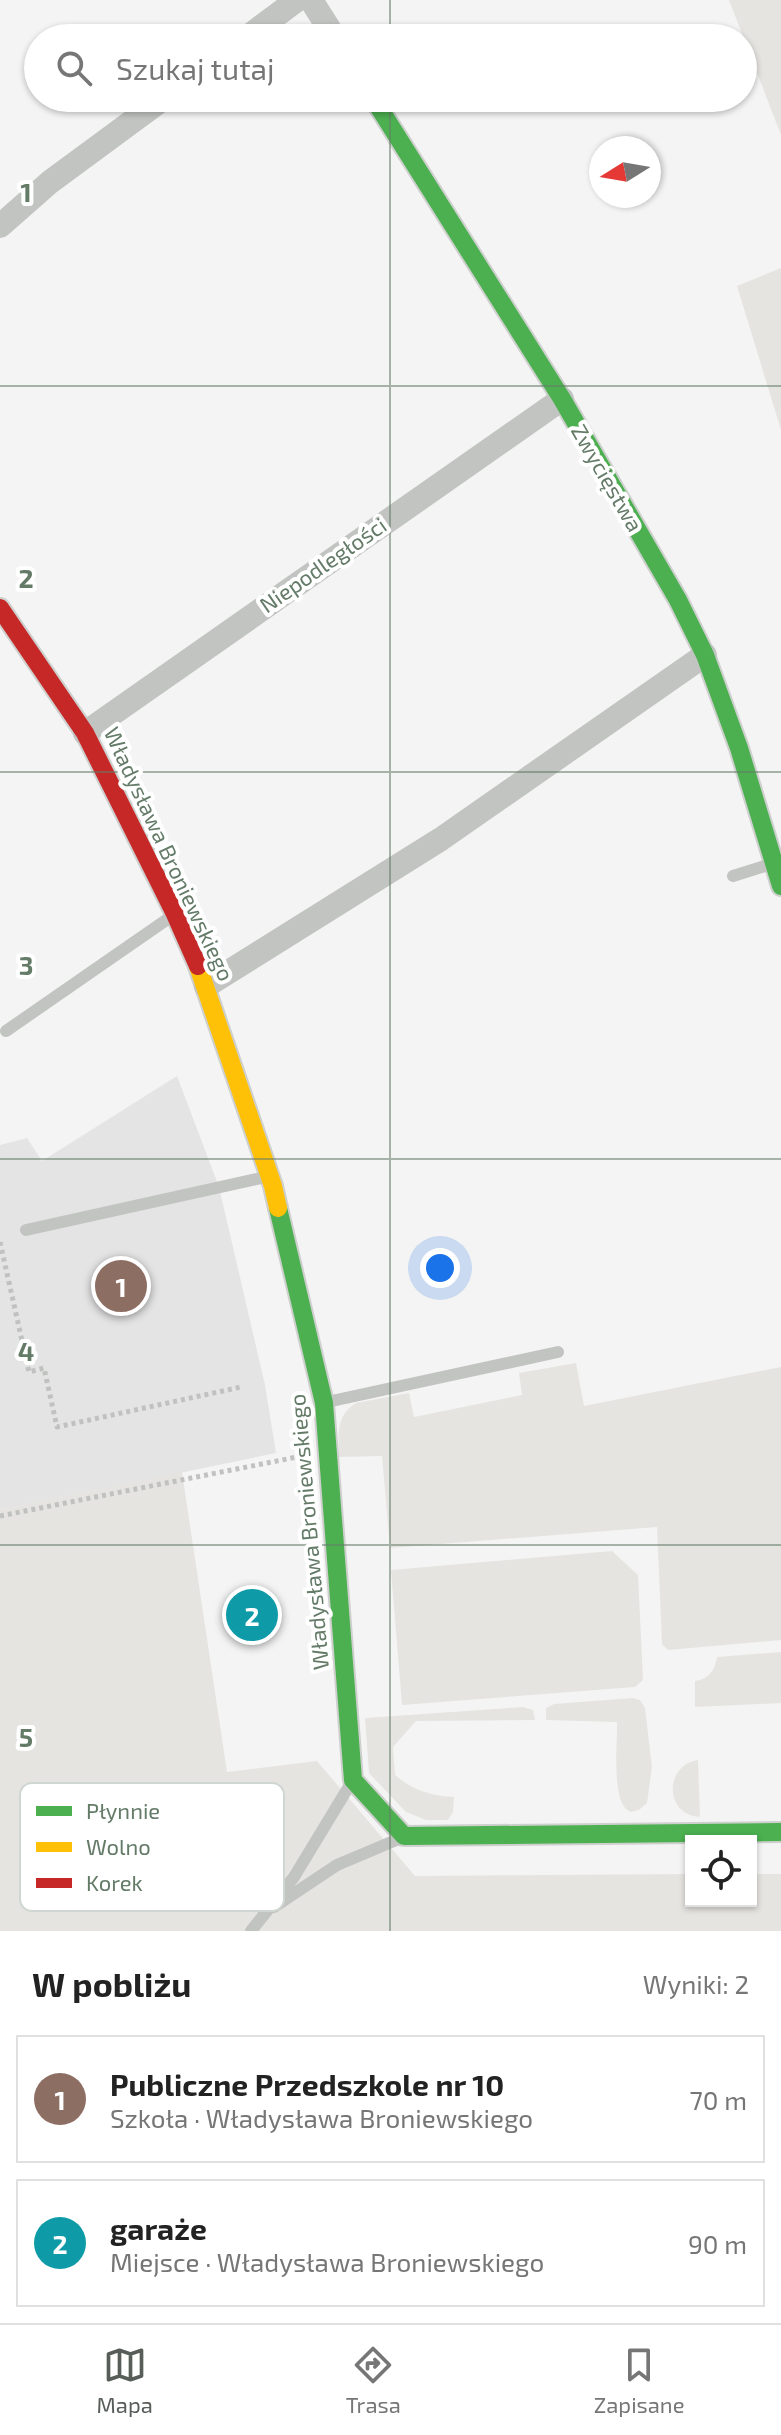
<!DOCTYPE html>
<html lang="pl">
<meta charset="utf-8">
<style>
:root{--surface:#fff;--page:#f2f2f2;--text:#222;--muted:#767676;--line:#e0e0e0;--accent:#575d58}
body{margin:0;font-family:"Exo 2",sans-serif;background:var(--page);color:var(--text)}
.controls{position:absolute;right:24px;bottom:24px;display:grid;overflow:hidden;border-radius:0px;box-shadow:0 2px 6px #0004}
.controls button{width:72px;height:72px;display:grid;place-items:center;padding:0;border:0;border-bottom:2px solid var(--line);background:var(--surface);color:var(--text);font:40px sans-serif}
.compass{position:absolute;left:589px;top:136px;width:72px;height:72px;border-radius:50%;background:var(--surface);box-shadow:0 2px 6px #0004;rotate:259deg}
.you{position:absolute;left:440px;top:1268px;width:28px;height:28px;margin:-20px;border:6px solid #fff;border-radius:50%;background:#1a73e8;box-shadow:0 0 0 12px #1a73e833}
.badge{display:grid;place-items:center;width:52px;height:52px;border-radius:50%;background:var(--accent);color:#fff;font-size:26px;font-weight:700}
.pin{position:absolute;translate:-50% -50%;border:4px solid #fff;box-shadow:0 2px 8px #0006}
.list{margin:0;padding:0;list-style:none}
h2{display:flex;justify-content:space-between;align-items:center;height:104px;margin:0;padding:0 32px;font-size:34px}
h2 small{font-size:26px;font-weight:400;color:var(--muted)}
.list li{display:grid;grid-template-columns:52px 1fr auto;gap:24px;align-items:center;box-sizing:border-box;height:128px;margin:0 16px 16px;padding:0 16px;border:2px solid var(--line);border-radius:0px}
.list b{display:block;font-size:30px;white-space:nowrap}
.list p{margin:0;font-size:26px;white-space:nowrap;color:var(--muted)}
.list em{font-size:26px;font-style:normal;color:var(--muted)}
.icon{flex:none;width:44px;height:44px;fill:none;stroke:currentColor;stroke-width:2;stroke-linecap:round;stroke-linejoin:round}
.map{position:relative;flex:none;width:781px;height:1931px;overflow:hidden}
.search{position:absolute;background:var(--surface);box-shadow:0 2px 6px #0004;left:24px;right:24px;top:24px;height:88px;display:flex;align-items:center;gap:20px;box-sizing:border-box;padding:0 28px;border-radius:44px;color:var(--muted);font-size:30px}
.sheet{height:392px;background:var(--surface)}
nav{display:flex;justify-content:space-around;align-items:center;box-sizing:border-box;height:112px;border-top:2px solid var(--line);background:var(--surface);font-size:22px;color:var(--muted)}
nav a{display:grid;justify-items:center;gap:4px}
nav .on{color:var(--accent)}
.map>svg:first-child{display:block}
.built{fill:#e3e4e3}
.green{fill:#e6e4e1}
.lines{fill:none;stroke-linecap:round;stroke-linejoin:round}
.fast-casing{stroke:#ced0ce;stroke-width:22}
.slow-casing{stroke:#ced0ce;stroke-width:22}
.jam-casing{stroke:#ced0ce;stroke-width:22}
.path{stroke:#c0c2c0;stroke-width:5;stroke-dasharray:4 4;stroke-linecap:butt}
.lane{stroke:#c2c4c2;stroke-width:12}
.street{stroke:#c2c4c2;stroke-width:24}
.fast{stroke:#4caf50;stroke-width:18}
.slow{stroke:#ffc107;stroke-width:18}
.jam{stroke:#c62828;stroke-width:18}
.grid{fill:none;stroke:#647b68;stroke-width:2;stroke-opacity:0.55}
.labels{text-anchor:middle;stroke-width:8;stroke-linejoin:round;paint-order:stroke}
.street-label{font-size:22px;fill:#647b68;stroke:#fff}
.key{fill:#fff;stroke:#d0d7d2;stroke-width:2}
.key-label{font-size:22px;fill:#647b68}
.grid-label{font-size:26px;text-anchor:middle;font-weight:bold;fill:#647b68;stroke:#fff;stroke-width:8;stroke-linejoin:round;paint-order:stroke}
</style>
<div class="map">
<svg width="781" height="1931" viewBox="0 0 781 1931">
<rect width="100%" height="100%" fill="#f5f4f4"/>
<path class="built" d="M177,1076L219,1187L265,1385L276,1453L0,1510V1145L27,1138L42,1161Z"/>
<path class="green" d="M729,0H781V135Z
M781,268V430L737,286Z
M576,1363L584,1406L781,1367V1640L668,1650L662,1644L657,1527L390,1548L382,1456L339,1457C339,1435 335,1416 356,1403L409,1393L414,1417L522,1395L519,1373Z
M182,1472L227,1772L317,1761L415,1876L691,1874V1901H751V1874H781V1931H0V1510Z
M612,1551L638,1575L643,1680L635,1687L402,1705L391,1570Z
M781,1652V1703L695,1707V1681C709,1679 715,1670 717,1657Z
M633,1698L640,1700L645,1708L652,1767L647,1803L639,1810L631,1812C610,1805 618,1742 617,1722L546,1720V1708L554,1704Z
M523,1707L533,1710L535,1720L416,1721L393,1747L395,1775C412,1790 432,1796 454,1797L453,1812L448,1820H426L406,1812L369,1773L365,1718Z
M698,1760L700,1817C664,1815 664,1765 698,1760Z"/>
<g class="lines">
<defs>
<path id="fast" d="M373,98L562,399L678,600L705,655L739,748L781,886
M278,1208L324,1403L353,1780L404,1836L781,1832"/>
<path id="slow" d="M198,966L273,1186L278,1208"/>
<path id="jam" d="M0,608L85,733L175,914L198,966"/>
</defs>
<use href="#fast" class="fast-casing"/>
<use href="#slow" class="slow-casing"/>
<use href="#jam" class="jam-casing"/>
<path class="path" d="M0,1242L29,1372L44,1368L57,1427L241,1387
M0,1516L297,1457"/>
<path class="lane" d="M733,876L771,864
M6,1031L172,916
M26,1230L266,1177
M327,1402L558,1352
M274,1907L337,1865L401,1838
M251,1931L294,1877L351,1783"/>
<path class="street" d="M311,0L335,38
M246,38L297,0
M0,226L50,182L164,98
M85,733L562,399
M206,986L441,839L705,655"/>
<use href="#fast" class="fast"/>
<use href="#slow" class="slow"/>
<use href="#jam" class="jam"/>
</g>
<path class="grid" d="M390,0V38M390,98V1931M0,386H781M0,772H781M0,1159H781M0,1545H781"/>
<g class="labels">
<g class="street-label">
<text transform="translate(607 478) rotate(60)" y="8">Zwycięstwa</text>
<text transform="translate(323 565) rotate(-35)" y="8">Niepodległości</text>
<text transform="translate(169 854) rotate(65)" y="8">Władysława Broniewskiego</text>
<text transform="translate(309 1532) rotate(-95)" y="8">Władysława Broniewskiego</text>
</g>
</g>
<rect x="20" y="1783" width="264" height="128" rx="12" class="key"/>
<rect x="36" y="1806" width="36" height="10" fill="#4caf50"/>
<rect x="36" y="1842" width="36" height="10" fill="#ffc107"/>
<rect x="36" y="1878" width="36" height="10" fill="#c62828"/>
<g class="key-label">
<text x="86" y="1819">Płynnie</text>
<text x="86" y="1855">Wolno</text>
<text x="86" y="1891">Korek</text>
</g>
<g class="grid-label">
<text x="26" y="202">1</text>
<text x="26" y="588">2</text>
<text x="26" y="975">3</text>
<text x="26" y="1361">4</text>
<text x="26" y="1747">5</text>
</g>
</svg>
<div class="controls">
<button><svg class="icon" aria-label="locate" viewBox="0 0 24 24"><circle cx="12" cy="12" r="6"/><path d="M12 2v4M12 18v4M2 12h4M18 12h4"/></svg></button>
</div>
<svg class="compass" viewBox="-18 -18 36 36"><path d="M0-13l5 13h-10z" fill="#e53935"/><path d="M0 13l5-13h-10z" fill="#767676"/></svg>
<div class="you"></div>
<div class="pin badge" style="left:121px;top:1286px;background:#8d6e63">1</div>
<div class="pin badge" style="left:252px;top:1615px;background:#0f9aa8">2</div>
<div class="search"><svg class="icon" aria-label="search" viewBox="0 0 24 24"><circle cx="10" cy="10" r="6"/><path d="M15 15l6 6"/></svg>Szukaj tutaj</div>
</div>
<section class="sheet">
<h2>W pobliżu<small>Wyniki: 2</small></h2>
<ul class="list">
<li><span class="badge" style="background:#8d6e63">1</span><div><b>Publiczne Przedszkole nr 10</b><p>Szkoła · Władysława Broniewskiego</p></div><em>70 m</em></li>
<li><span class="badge" style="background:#0f9aa8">2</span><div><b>garaże</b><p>Miejsce · Władysława Broniewskiego</p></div><em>90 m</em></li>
</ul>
</section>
<nav>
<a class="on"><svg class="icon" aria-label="map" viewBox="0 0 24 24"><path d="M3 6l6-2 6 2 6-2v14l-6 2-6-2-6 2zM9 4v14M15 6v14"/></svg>Mapa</a>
<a><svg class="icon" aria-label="directions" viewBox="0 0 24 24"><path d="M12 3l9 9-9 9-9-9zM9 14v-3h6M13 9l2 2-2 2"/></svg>Trasa</a>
<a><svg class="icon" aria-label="saved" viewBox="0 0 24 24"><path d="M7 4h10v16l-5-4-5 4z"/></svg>Zapisane</a>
</nav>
